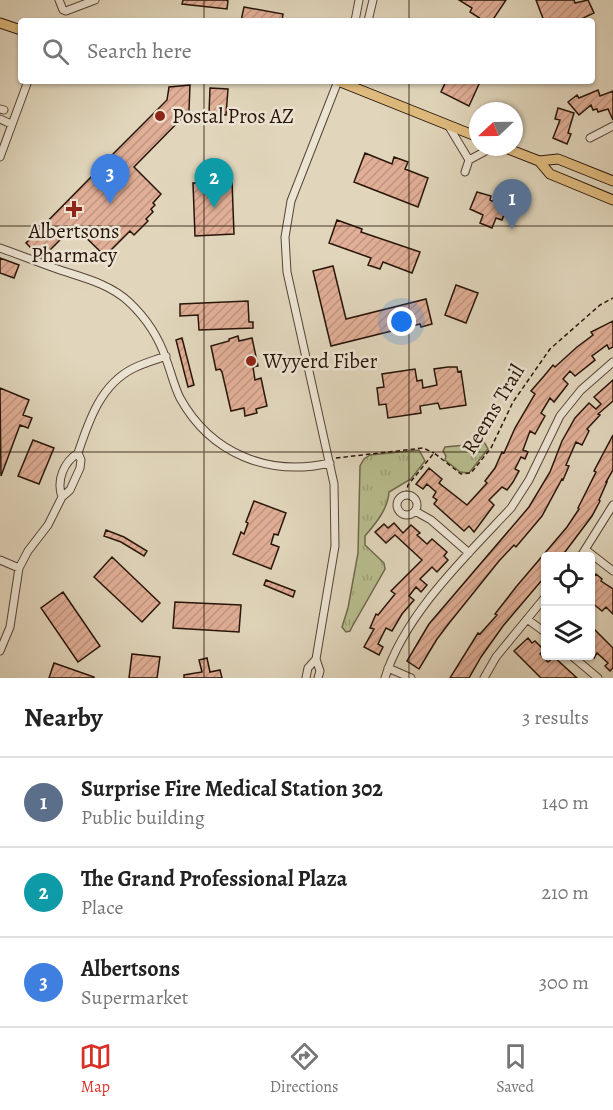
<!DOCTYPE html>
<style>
:root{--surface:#fff;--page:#f2f2f2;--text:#222;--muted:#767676;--line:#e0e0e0;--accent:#d93025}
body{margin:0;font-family:Alegreya,serif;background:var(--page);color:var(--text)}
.controls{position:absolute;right:18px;bottom:18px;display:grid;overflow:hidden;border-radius:6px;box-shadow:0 2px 4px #0004}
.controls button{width:54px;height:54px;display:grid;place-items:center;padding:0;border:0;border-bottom:2px solid var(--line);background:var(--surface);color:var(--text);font:30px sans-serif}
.compass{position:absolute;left:469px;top:102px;width:54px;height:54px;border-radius:50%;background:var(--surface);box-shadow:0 2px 4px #0004;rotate:248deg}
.you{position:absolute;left:402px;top:322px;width:21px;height:21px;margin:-15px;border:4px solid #fff;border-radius:50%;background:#1a73e8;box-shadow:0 0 0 9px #1a73e833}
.badge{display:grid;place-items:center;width:39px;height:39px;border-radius:50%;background:var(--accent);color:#fff;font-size:20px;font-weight:700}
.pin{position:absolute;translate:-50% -50px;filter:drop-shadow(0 2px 3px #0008)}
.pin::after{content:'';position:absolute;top:32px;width:21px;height:18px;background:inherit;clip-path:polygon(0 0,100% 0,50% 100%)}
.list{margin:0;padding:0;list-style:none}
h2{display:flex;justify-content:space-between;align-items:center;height:78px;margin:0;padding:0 24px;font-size:26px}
h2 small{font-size:20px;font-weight:400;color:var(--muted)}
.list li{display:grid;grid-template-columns:39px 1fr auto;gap:18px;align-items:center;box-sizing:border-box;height:90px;padding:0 24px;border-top:2px solid var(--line)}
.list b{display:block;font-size:22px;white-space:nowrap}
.list p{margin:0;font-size:20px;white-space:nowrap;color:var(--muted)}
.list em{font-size:20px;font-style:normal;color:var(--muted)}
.icon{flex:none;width:33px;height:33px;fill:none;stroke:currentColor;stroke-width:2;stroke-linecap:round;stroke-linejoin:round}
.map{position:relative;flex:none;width:613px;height:678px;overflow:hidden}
.search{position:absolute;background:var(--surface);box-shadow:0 2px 4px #0004;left:18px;right:18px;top:18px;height:66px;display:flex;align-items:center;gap:15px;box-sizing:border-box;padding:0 21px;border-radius:6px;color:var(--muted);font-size:22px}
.sheet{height:348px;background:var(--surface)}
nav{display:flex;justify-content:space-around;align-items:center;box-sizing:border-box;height:84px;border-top:2px solid var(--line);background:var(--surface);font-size:16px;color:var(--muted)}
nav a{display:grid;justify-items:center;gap:3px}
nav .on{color:var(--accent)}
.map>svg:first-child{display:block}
.grass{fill:url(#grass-tufts);stroke:#70684c;stroke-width:1.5}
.building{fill:url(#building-hatch);stroke:#281409;stroke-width:1.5}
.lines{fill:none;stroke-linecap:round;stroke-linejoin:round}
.minor-casing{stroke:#564436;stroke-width:9}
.major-casing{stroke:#281409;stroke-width:11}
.path{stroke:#281409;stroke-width:1.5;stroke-dasharray:4.5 3;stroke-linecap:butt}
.minor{stroke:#ece4d3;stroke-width:7}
.major{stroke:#e0bb7e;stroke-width:9}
.grid{fill:none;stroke:#281409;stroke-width:1.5;stroke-opacity:0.55}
.poi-dot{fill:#8f2418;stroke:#ece4d3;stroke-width:2}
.labels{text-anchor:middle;stroke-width:5;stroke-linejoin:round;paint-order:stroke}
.poi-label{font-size:21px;fill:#281409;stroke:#ece4d3;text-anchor:start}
.street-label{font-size:21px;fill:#281409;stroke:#ece4d3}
</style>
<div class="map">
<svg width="613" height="678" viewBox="0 0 613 678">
<defs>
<pattern id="grass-tufts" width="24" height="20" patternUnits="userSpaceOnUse" patternTransform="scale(1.5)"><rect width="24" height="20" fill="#b7bd8e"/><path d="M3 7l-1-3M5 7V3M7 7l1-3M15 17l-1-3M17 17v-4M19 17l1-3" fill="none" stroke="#9da279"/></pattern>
<pattern id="building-hatch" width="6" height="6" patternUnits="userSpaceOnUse" patternTransform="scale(1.5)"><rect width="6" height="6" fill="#e1af97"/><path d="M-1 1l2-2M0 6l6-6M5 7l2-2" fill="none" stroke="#c19681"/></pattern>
</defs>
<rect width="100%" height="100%" fill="#e1d6bc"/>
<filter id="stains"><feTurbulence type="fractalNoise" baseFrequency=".00333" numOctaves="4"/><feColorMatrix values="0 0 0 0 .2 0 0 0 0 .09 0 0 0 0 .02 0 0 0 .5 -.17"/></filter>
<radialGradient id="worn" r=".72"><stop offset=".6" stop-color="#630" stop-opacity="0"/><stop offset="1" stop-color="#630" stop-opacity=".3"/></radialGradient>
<path class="grass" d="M477,441L484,442L488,449L469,473L460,472L445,460L446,456L443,451L445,447L466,445Z
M419,450L425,461L411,479L389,492C388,509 376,523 365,536V545L384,563L385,569L352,627L350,631L346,632L342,627L348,608L358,553L360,466L364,459L370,455Z"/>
<path class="building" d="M183,0H226L228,1L227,9L182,4Z
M459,0H506L492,21H484L470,12L472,8Z
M536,0H574L575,3L588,0L594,13L581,19L582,21H544Z
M244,7L283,14L282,21H241Z
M446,81H474L479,84L469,106L441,92Z
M190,85L189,111L134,167L161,194L153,203L155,205L151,209L153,212L146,219L148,221L134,235L130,231L105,256L74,226L42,258L40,257L26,243L95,173L92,170L107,155L110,157L167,100L169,87Z
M210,88L228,89L226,115L209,114Z
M598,90L600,96L613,91V120L608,109L598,112L597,109L593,110L591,105L579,115L568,102L577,95L579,98Z
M558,108L574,113L568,133L571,134L567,144L553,138L560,120L555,119Z
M365,153L392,164L394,157L408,162L405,169L428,178L418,207L354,182Z
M232,181L234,234L195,236L193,183Z
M477,192L491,196L490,200L502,205L501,209L506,210L502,220L496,218L492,228L480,223L483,215L470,209Z
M337,220L362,229L361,232L420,252L412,273L383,262L380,269L368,265L371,258L329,243Z
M0,258L19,265L14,278L0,273Z
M333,266L346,319L426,299L432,324L421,327L420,324L331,346L313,271Z
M456,285L478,293L466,323L445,315Z
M248,301L249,322H253V328L199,330L198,315L180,316V304Z
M613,321V347L609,349L607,345L592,356L595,360L575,376L570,371L563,379L568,384L554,402L550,398L541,413L545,416L535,434L530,431L523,450L528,452L525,459L521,457L515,469L519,471L513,482L507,490L502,487L489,500L494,505L474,532L469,526L464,531L434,504L437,500L433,497L436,492L427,484L423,489L416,484L429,468L442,479L439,483L467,505L487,483L485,481L495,468L502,452L504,453L515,428L535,394L531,391L544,376L553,365L555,367L577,347L593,335L591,332Z
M238,336L239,341L252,338L258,366L253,367L255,380L261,378L267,406L256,409L257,413L245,416L244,408L231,411L222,372L220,369L216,370L211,346L229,341V339Z
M182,338L194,385L188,387L176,340Z
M448,367H457L458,372L461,371L466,405L440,409L438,403L420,406L421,413L388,418L386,404L379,405L377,388L384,387L382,374L415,369L417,381L422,380L423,388L437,385L434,369Z
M613,380V401L598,414L600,415L587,429L589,431L582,445L576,442L566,465L569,466L563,480L562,479L542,516L516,547L514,545L499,561L450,622L437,639L419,669L407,661L429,624L529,507L550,472L562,441L575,418L589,403L596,409L601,404L594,397Z
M0,388L29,400L23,415L32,418L28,428L20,425L1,476Z
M613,435V470L606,482H607L599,500L600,501L592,516L562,556H546V583L542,580L503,626L481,657L469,678H450L478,633L480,634L497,615L495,614L516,587L567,527L579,509L578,508L596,472L594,471Z
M33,440L54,448L39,484L18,476Z
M254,501L286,513L278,535L274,534L271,544L279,547L271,569L233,554L241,532L244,534L248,523L246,522Z
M394,523L403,533L411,525L420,533L417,535L427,544L432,539L447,552L444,556L448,560L437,572L432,567L420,579L427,585L421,592L416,587L409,596L414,600L402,614L392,631L386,628L378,644L383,647L379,655L364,647L374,629L370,628L376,614L378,615L395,594L391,591L422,560L395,535L386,543L375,532L384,524L388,528Z
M106,530L124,537L147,551L144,556L121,542L104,536Z
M112,557L160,603L142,622L94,577Z
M596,574L602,579L601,581L613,589V614L606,607L602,611L591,602V580Z
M266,580L295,591L293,597L264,585Z
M63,592L100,646L78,662L41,608Z
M175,602L241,605L239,632L173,628Z
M593,628L613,648V668L610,671L605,666L608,663L597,653L594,658L591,655L593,648L591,645V631Z
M528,638L532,643L535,641L544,650L540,654L548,662L554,657L577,678H541L514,651Z
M132,654L160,657L157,678H129Z
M207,658L210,672L220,670L222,678H184V675L202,672L199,660Z
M54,663L94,677V678H49Z"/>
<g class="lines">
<defs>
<path id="minor" d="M59,0L63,10L66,11L95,0
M355,21L359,0
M368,21L373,0
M0,109L4,110
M0,119L11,124
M448,125L469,160
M590,138L613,126
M0,157L28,81
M465,172L469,160L493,147
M0,248C20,255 40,263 60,270C84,278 110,284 129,302C146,318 159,338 166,359C171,372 174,386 180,398C211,454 269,477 330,463
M78,453C89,420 101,384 134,368C144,363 155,360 166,356
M397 505a10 10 0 1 1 20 0a10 10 0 1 1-20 0Z
M415,511L431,520L469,553
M586,550L613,571
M581,556L613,505
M0,560L19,568
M527,619L546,633
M0,651L10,627L19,568L28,551L48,525L62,497L70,490L80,468L81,460L78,453C64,462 56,480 62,497
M572,656L598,678
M388,668L411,678
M306,678L308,668L316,659
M318,678L320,671L316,659L335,546L334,484L287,272L285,237L291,201L338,81
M385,678C404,615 466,556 511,508L529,480L560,416L581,390L613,362
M484,678L496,657L546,596"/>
<path id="major" d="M0,23L21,30
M338,81L478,137
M503,147L539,161L550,174L613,200
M539,161L558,159L613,181"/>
</defs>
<use href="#minor" class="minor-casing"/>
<use href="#major" class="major-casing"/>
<path class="path" d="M336,458L423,448L434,453
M406,495L408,485L434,453L461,474L471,473L491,448L513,402L550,349L600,305L613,298"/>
<use href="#minor" class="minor"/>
<use href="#major" class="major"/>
</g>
<path class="grid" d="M204,0V21M409,0V21M204,81V678M409,81V678M0,226H613M0,452H613"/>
<g class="poi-dot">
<circle cx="160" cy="116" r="6"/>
<path d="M71 200h6v6h6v6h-6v6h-6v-6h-6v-6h6z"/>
<circle cx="251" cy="361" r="6"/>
</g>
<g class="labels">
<g class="poi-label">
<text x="172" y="123">Postal Pros AZ</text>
<text x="74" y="238" text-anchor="middle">Albertsons<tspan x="74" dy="24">Pharmacy</tspan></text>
<text x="263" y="368">Wyyerd Fiber</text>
</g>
<g class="street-label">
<text transform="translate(493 409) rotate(-59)" y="7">Reems Trail</text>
</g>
</g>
<rect width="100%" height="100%" filter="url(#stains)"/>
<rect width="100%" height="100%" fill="url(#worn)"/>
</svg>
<div class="controls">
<button><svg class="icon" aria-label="locate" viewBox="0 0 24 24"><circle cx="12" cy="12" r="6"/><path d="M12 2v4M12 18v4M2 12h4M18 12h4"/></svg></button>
<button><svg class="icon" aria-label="layers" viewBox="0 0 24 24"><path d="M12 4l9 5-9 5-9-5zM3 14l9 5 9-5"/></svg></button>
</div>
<svg class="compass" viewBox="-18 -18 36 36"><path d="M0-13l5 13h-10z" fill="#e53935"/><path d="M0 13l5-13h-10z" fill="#767676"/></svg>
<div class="you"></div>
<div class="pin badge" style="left:512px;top:229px;background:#5c6f8a">1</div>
<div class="pin badge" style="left:214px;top:208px;background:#0f9aa8">2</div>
<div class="pin badge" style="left:110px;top:204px;background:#3f7fe0">3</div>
<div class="search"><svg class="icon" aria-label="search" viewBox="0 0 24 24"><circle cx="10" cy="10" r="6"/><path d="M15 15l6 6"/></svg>Search here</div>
</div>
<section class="sheet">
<h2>Nearby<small>3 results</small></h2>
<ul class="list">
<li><span class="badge" style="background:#5c6f8a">1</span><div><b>Surprise Fire Medical Station 302</b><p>Public building</p></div><em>140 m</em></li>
<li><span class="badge" style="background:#0f9aa8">2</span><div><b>The Grand Professional Plaza</b><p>Place</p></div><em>210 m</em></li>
<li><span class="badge" style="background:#3f7fe0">3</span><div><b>Albertsons</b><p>Supermarket</p></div><em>300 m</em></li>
</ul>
</section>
<nav>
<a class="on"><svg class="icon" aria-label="map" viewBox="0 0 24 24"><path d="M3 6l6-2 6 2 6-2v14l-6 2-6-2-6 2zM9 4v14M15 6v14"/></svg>Map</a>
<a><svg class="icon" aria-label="directions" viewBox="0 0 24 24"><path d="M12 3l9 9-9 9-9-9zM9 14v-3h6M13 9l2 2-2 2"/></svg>Directions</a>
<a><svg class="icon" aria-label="saved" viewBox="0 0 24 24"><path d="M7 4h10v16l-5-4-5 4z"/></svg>Saved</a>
</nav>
